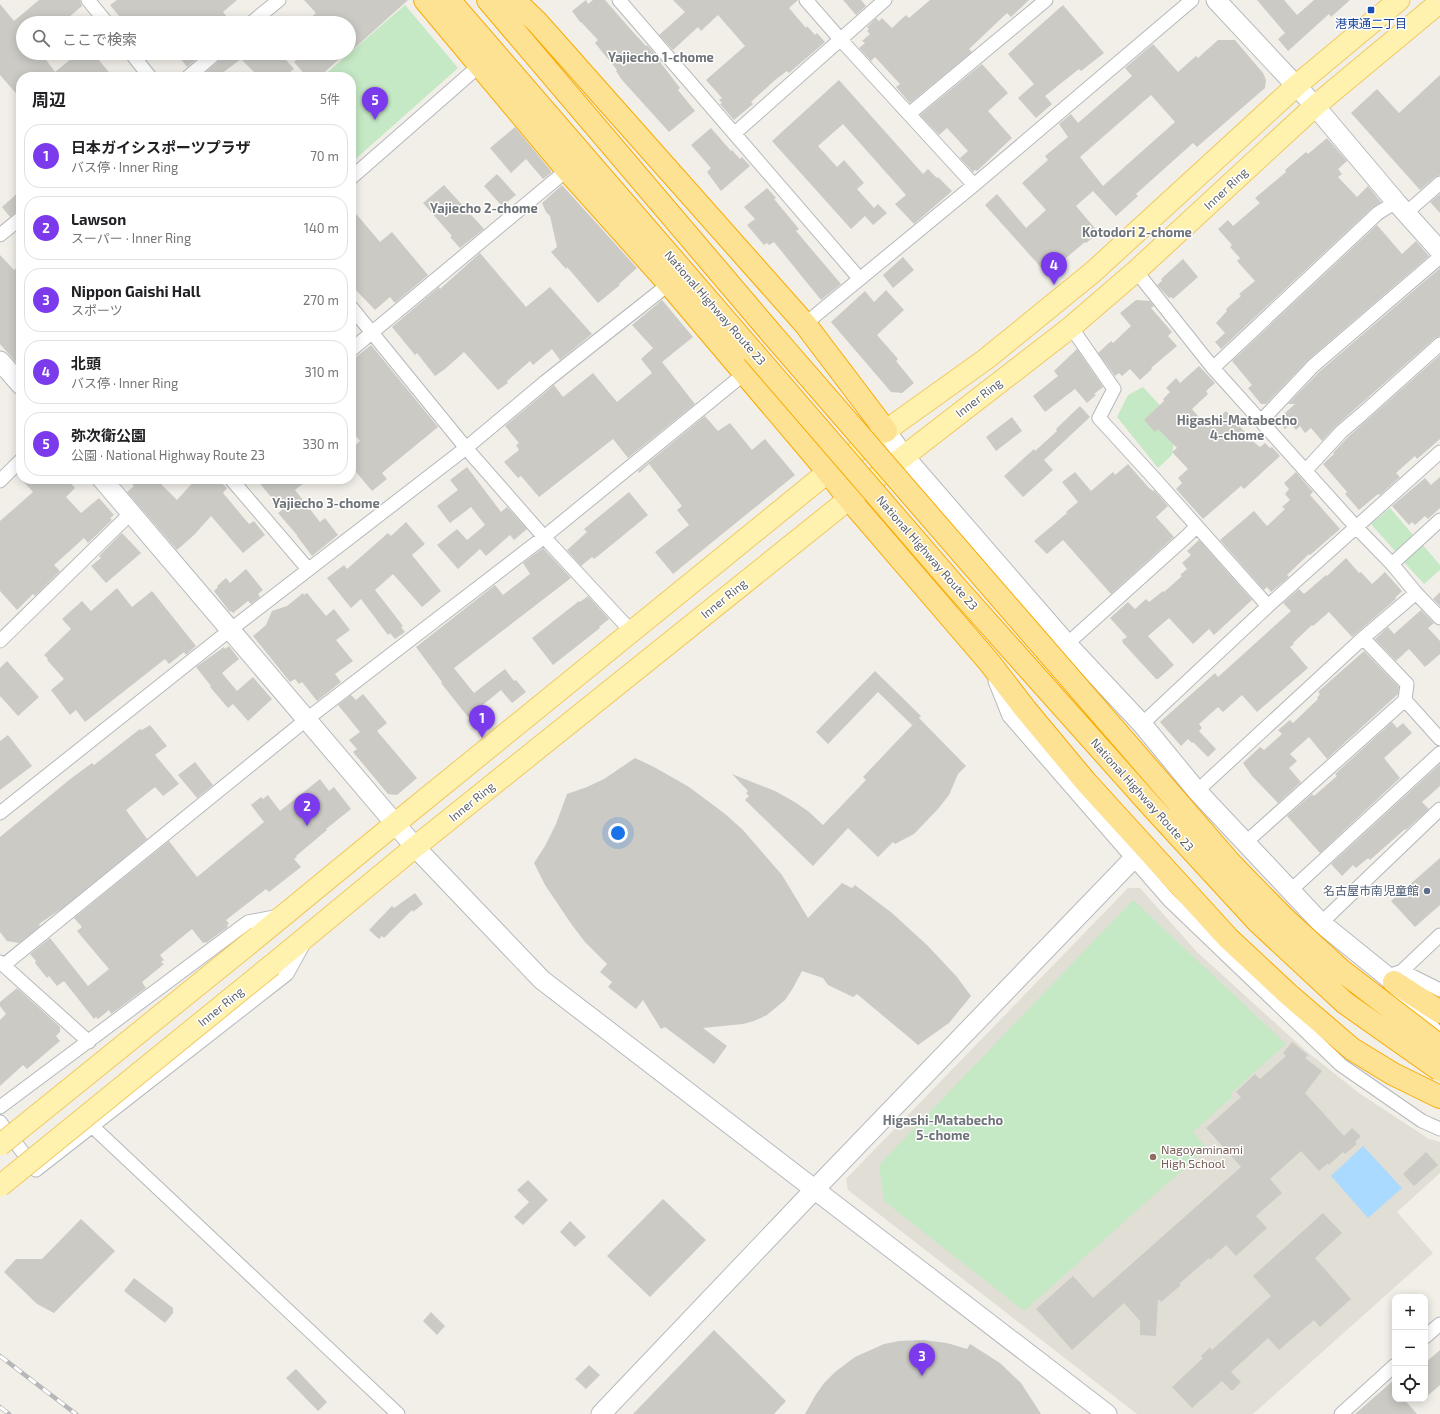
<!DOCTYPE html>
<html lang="ja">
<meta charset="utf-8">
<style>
:root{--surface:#fff;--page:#f2f2f2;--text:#202124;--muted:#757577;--line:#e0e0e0;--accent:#7c3aed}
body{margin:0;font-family:"Exo 2","Noto Sans JP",sans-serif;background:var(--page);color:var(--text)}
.controls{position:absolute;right:12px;bottom:12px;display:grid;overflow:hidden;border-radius:8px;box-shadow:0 2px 10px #0003}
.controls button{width:36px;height:36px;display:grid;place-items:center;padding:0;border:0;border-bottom:1px solid var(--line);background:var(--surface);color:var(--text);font:20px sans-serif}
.you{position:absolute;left:618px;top:833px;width:14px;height:14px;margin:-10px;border:3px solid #fff;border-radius:50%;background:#1a73e8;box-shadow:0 0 0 6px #1a73e833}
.badge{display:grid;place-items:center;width:26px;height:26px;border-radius:50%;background:var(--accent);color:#fff;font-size:13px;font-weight:700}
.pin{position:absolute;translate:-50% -33px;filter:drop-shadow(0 1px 2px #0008)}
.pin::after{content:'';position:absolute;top:21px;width:14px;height:12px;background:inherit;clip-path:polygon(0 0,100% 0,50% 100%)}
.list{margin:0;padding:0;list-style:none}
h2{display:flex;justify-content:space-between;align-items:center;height:52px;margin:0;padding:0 16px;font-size:17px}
h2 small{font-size:13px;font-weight:400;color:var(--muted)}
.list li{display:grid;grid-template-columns:26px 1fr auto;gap:12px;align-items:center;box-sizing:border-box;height:64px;margin:0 8px 8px;padding:0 8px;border:1px solid var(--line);border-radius:16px}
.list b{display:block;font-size:15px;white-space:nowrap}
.list p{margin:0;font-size:13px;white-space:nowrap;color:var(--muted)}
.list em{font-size:13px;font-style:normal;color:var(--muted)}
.icon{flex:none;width:22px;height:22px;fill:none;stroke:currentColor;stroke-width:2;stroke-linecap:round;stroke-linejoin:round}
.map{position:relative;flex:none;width:1440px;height:1414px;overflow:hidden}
.search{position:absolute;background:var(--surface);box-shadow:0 2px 10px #0003;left:16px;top:16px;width:340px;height:44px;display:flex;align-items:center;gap:10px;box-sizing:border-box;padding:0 14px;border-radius:22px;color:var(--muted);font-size:15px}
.panel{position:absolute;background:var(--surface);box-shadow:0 2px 10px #0003;left:16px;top:72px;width:340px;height:412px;border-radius:16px}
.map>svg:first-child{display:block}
.education{fill:#e1ded6}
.green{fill:#c5e8c5}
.water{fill:#aadaff}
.building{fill:#cccac5;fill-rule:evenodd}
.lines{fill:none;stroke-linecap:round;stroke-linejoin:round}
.street-casing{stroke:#b5b8bc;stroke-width:15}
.secondary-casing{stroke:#b6babf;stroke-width:21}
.primary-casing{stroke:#f2c960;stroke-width:23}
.highway-casing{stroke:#f9ab00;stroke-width:24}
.street{stroke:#fff;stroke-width:13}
.secondary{stroke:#fff;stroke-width:19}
.primary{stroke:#fff2af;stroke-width:21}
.highway{stroke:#fde293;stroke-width:22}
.rail-casing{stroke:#b6b7b8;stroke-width:4.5}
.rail{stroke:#fff;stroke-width:3;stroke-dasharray:9;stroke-linecap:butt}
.primary-bridge-casing{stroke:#f2c960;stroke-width:23;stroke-linecap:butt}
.highway-bridge-casing{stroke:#f9ab00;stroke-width:24;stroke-linecap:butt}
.primary-bridge{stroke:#fff2af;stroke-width:21}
.highway-bridge{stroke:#fde293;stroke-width:22}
.transit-dot{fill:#1a4fb4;stroke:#fff;stroke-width:1.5}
.service-dot{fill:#5c6f8a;stroke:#fff;stroke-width:1.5}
.education-dot{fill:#8d6e63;stroke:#fff;stroke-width:1.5}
.labels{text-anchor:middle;stroke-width:3;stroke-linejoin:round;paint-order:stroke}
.transit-label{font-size:12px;fill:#164399;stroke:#fff}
.street-label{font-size:12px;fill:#5f6368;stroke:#fff}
.service-label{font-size:12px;fill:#4e5e75;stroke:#fff;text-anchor:end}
.education-label{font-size:12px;fill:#785e54;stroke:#fff;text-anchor:start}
.neighbourhood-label{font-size:13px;font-weight:bold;fill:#70757a;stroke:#fff}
</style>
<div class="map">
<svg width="1440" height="1414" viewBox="0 0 1440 1414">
<rect width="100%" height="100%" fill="#f1efe8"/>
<path class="education" d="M1128,888H1140L1197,952L1306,1051L1359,1093L1429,1139L1440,1142V1173L1397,1212L1433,1253L1253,1414H1137L848,1190L846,1179Z"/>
<path class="green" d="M405,5L458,68L351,163V77H322Z
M1143,387L1176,423L1172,455L1158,468L1117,417L1128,395Z
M1390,508L1413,535L1395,551L1371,524Z
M1421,543L1440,565V570L1424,584L1405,563L1406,557Z
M1133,900L1286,1044L1230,1094L1232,1097L1193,1132L1207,1148L1024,1311L884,1201L879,1165Z"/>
<path class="water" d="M1363,1146L1402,1188L1368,1218L1331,1176Z"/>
<path class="building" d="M39,0H80L82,6L62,23H23V53H41L55,72L78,53H93L113,77H21V99L0,75V4L14,21Z
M117,0H237L223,12L232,23H125L110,5Z
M304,0H408L349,53V23H305L316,13Z
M586,0L588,4L593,0H605L633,32L646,46L647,45L661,61L660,62L680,88L678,90L695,111L669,132L622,80L616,71L617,70L595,43L598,40L581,22H580L572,11Z
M673,0H798L789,8L806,28L807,26L815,35L817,33L825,42L789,73L787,71L775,80L751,102L753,104L734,120L720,104L722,103L719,100L722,98L706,80L745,46L718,15L701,31L698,27L673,50L659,35L685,12Z
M843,0H861L866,6L856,15Z
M930,0H1029L1011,17L1007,13L969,49L972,52L910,103L896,87L900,84L875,57L871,61L859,48L865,43L862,41L870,34L867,31L869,29L867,27L876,18L879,21L882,18L892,28L906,15L909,18Z
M1257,0H1284L1297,15L1314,0H1350L1331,17L1329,14L1288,51L1278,39L1285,33Z
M1063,5L1104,53L1081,71L1079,69L1045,96L1052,104L1036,118L1018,98L1034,84L1008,54Z
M1218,40H1235L1263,73L1266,80L1265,88L1197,147L1193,143L1136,194L1138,196L1116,216L1093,191L1076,206L1099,233L1086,243L1085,242L1060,263L1058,262L1046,273L985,205L997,194L1026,228L1046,210L1022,183L1048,160L1045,156L1068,137L1059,124L1071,114L1078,123L1132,76L1125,68L1153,44L1178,72L1196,56L1198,58ZM1151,95L1175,122L1103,186L1080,157Z
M176,53H204L187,67Z
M224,53H280L294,69L284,77H259L241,59L217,77H200L221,59Z
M304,53H346L319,77H307L294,62Z
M982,64L1008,93L988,111L1012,138L977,171L975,170L973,172L960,158L968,151L947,128L939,135L920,115Z
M1440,75V175L1435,177L1420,190L1351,113L1377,89L1399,113Z
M839,80L923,174L928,169L937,178L938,177L952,191L914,224L895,204L906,195L843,124L818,146L837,167L844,160L864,183L857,189L874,208L878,204L887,213L873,225L865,216L851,229L772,141Z
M515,127L551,171V173L543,179L526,159L511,173L490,148Z
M711,128L731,151L732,150L740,159L742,157L750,166L721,191L707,172L711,168L691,145Z
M1327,138L1347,161L1338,169L1342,174L1338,177L1357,197L1368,186L1381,202L1373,207L1221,349L1215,342L1225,333L1216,323L1227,311L1226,309L1241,296L1239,294L1255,281L1237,261L1240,258L1230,247L1232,245L1218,229L1228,220L1233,226L1260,203L1255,198L1286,172L1285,170L1306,152L1308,154Z
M497,174L516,195L502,206L484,186Z
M444,185L484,229L460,248L450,237L452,236L423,203Z
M562,185L637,268L619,284L620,285L598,303L567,267L566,269L551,252L557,247L550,216L546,212L542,203Z
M767,188L776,198L774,199L799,229L796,231L841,284L821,300L774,242L769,245L767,243L764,245L747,225L755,219L744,207Z
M21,190V208L10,217L2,207Z
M1440,194V213L1430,202Z
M351,208L380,242L392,232L428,275L395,303L390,297L375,310L351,285Z
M1377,225L1402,254L1416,241L1429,256L1308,360L1266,404H1261L1248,388L1252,385L1232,361Z
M480,253L526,307L550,287L592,334L560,360L552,349L533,365L530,361L507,381L508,383L498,390L464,352L445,369L435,376L417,353L415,355L392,327L439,287L440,289Z
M0,255L14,270L21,264V368L0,344Z
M903,257L914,270L893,288L883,275Z
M1183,259L1198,277L1173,299L1171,297L1169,298L1157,285L1162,281L1161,279Z
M1440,268V336L1435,338L1337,425L1322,441L1311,428L1305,433L1300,426L1296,430L1291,424L1285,429L1277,420L1295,404H1288L1319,372Z
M886,290L904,310L877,335L898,359L896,361L914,383L902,393L891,392L831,322L865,291L874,302Z
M662,300L693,337L662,362L695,404L628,458L613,439L539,497L521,476L518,478L504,462L519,450L516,445L519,443L505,426L554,385L563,397L593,373L617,402L652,373L641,359L653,348L632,325Z
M1136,300L1150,301L1154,306L1151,308L1172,332L1168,336L1177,346L1151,368L1152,369L1140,380L1130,369L1122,376L1119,373L1115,376L1098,353L1111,341L1113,343L1131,326L1120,313Z
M371,345L438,427L382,473L387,479L372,491L351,466V449L360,441L351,430V361Z
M1077,349L1103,387L1094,394L1096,395L1087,403L1075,389L1045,412L1033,396L1058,376L1054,371Z
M1440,355V439L1417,459L1415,456L1396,473L1400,477L1381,494L1379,495L1378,494L1359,510L1345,494L1347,492L1323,464L1334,454L1333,453L1348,437Z
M1199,366L1215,383L1206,391L1208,394L1192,409L1208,428L1226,411L1256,444L1260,447L1265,443L1270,448L1272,447L1280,456L1244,489L1241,486L1203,519L1176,489L1182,483L1178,478L1188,469L1172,452L1177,448L1158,429L1155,432L1144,420L1164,401L1163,399L1170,392L1166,388L1176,378L1180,383Z
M1080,406L1090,417L1044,460L1053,470L1023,497L1004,476L1034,449L1035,451L1057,431L1056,429Z
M705,416L718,431L730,423L752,450L765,439L795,475L673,574L655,552L689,525L677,510L682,506L649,464L639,473L638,471Z
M1012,417L1022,431L996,451L986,437Z
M1128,464L1149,488L1153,491L1154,490L1168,506L1156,517L1174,537L1111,594L1063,540L1047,554L1034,541L1067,513L1066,512L1078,502L1062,482L1075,472L1091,491L1113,472L1115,475Z
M467,467L501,512L507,507L527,529L514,540L510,535L486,556L480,549L458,569L437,545L457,529L467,540L485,525L471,507L450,523L437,506L458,490L450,480Z
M1296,472L1313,492L1310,495L1340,529L1310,555L1309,554L1287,575L1289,577L1271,592L1267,587L1264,590L1220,540L1254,511L1267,526L1285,509L1282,507L1290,500L1285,494L1289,489L1284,483Z
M1440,477V508L1428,519L1425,516L1415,525L1412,522L1409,525L1392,506L1425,478L1431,485Z
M21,479H67L75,488L66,497L81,513L99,498L114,515L110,518L112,520L88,543L84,538L54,565L60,571L35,596L33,594L17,610L0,591V521L33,492Z
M128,479H156L177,500L196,479H217L227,488L223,493L249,524L254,521L265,535L243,553L211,516L194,535L177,550L127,492L134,486Z
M256,479H309L295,490L320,522L325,518L338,535L312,556L297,536V535L278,513L282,510Z
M629,492L648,515L603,552L594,559L592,557L581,566L567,550L587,532L584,529Z
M406,522L425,544L412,555L441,591L422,607L393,574L375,590L403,626L401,627L405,632L395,639L390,633L388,635L361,599L351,608L327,578L344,565L347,569L388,533L391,536Z
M122,533L141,553L106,583L91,566L101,558L99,556Z
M1199,540L1252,600L1214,635L1209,629L1193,644L1169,618L1148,636L1174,665L1158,679H1156L1123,643L1122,640L1127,637L1110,618L1128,602L1135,609L1146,599L1149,602L1163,591L1164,592L1182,576L1180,575L1187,569L1182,563L1191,555L1187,551Z
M543,548L571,578L454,668L474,693L505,669L514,681L516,680L526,692L512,703L501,690L468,717L441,683L442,682L416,647L495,585L503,595L530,574L523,563Z
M1346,558L1359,573L1361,572L1372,584L1385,572L1402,591L1395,598L1396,599L1352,637L1329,612L1313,626L1312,625L1293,643L1294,644L1290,647L1308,668L1257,712L1242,695L1223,712L1218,707L1199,724L1202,728L1199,731L1216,749L1208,757L1193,742L1192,743L1188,739L1181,746L1160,722L1215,673L1218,677L1291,611L1283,603L1299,589L1304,594L1326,575L1327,576Z
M246,569L263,590L258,594L260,597L251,604L248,601L233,613L231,611L230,612L214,591L218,587L217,586L226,578L230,583Z
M117,588L132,607L152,591L196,646L186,655L184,652L169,664L165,659L85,722L76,710L70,715L51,690L64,679L47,660L48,659L44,655L71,629L62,619L82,601L91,611Z
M1440,592V606L1433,599Z
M303,593L304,595L307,593L326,616L334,609L350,630L336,640L353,661L335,674L341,682L317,701L302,682L299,684L295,679L290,682L253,636L266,625L272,611L287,606Z
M588,596L609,619L599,627L600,628L553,665L532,638L579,601L580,602Z
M1421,610L1434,623L1428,628L1440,641V654L1425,667L1409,649L1396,661L1375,639L1388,627L1394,634Z
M229,646L239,659L222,673L237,691L253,677L272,699L248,721L233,704L228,708L210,687L211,686L196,667L224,647L225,649Z
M1364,651L1399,687L1398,694L1327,759L1309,737L1290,754L1297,761L1289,768L1301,782L1278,803L1252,776L1243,763L1260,747L1264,750L1282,734L1278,730L1290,720L1293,723L1318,699L1317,698L1320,694L1318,692L1320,690Z
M7,661L39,697L18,716L0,696V668Z
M875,671L921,716L919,718L966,766L958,774L949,795L938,809L914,834L895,844L893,842L878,857L848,828L813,866L745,800L749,796L746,793L748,791L732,774L775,791L793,801L808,811L823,825L866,780L863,777L918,719L912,725L878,692L828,744L816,732Z
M363,694L387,723L377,731L417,778L397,795L388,794L353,752L357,749L349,740L360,732L338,705L351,695L356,700Z
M1392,722L1397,728L1403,723L1412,733L1384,758L1400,778L1320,853L1287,816L1312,794L1314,796L1337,776L1335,774Z
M150,725L167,746L155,755L179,784L163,796L155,787L126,810L147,839L65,906L39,924L40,926L19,943L7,941L0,932V837L69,780L92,763L94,765L140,729L142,730Z
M8,735L32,766L0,790V741Z
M635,758L654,767L689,787L724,813L743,830L782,875L808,918L842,883L852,888L855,885L892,913L928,946L957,977L971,996L949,1023L918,1045L857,994L853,997L828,985L823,978L802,971L793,988L785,1000L767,1015L754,1021L743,1024L703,1028L727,1046L714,1064L665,1027L661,1029L643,1000L636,1009L608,987L612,982L600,972L607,964L585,942L572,925L545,885L534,863L545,846L556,824L567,794L587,787L604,779Z
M195,762L213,785L197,798L178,775Z
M1440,764V786L1422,802L1429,809L1406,830L1405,829L1370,860L1368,858L1356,868L1353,865L1342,876L1331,864Z
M320,779L329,791L334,787L351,809L326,829L327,830L296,856L297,857L294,859L301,867L269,892L266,889L226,920L229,924L227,925L228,927L206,943L205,942L203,943L192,929L160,955L164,960L161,962L164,964L142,982L146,988L111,1014L109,1010L98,1019L96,1017L94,1019L64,981L57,986L49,976L47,978L35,963L36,961L30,954L50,938L88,986L109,969L77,931L82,927L74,918L169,841L197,877L264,822L251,805L261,797L263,799L268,795L280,811Z
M1440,858V905L1415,927L1391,901Z
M415,893L423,904L413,912L412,910L384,938L382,936L379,939L369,930L392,906L394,908Z
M17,988L60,1027V1032L56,1036L60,1041L27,1069L23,1065L0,1086V1020L6,1014L0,1006V1002Z
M1292,1042L1308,1055L1305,1058L1322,1071L1305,1093L1344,1136L1352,1128L1361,1136L1355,1142L1357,1144L1345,1154L1343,1152L1329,1165L1328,1163L1319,1171L1301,1151L1270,1179L1282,1193L1256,1216L1267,1228L1236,1256L1226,1245L1210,1260L1209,1258L1179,1284L1181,1285L1161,1302L1158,1299L1156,1336L1140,1335V1321L1124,1303L1072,1350L1036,1309L1073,1276L1093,1298L1241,1167L1206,1128L1241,1097L1236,1092L1255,1074L1260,1079L1286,1056L1283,1053Z
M1426,1152L1438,1165L1414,1186L1403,1174Z
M528,1180L548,1200L523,1225L514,1217L529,1202L517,1190Z
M663,1199L706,1240L650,1297L607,1256Z
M1323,1213L1342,1233L1315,1258L1351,1299L1320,1327L1314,1320L1279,1350L1268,1338L1231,1372L1241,1382L1232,1391L1222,1381L1192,1408L1172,1387L1203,1358L1201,1356L1210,1347L1212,1350L1271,1296L1253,1276Z
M81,1219L115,1251L54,1313L37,1304L4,1272L16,1259H42Z
M570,1221L586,1237L575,1247L560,1232Z
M134,1278L173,1308V1313L165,1323L124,1291Z
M431,1312L445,1326L437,1335L423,1321Z
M714,1330L786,1401L774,1414H633Z
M923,1340L947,1343L967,1349L970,1344L1000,1363L1021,1383L1041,1414H805L815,1396L824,1383L835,1372L855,1357L884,1344L899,1341Z
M1440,1350V1385L1425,1398V1363Z
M589,1365L600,1375L586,1389L575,1379Z
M296,1369L327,1402L318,1411L286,1378Z
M1395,1379V1399H1404L1417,1414H1355Z"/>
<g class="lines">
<defs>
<path id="street" d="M88,0L107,23
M619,0L859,278
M806,0L840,39L974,185
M251,23L279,0
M131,53L150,77
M188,77L216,53
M909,114L1046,0
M735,133L885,0
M351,178L479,66
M1406,213L1440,183
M0,235L21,218
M1136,271L1213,368L1356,527L1392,564L1416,593L1440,618
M351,307L466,448L544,537L632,632
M805,324L974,185L1192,0
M1071,327L1114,389L1099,418L1153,477L1268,606
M351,350L567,170
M1213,368L1378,213L1396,202
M1261,421L1313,366L1440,257
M1306,470L1342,431L1361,415L1440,344
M231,479L308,569
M0,481L21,460
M1392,564L1440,520
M1363,638L1407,684L1405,700L1440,739
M0,641L131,513
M1067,644L1187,536L1196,527
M995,681L1009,716L1169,900L1341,1065L1422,1121L1440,1129
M1142,724L1268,606L1440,452
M1197,791L1363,638L1416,593
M0,813L230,630L466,448L545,382L669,284
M1245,843L1405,700
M1290,891L1440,753
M1321,923L1440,809
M0,962L89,1042
M4,965L307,719L544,537L744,374
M1402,971L1440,935
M1388,976L1402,971L1440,990
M0,1107L248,922L279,916
M0,1122L36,1170L287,974L303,945
M92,1126L398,1414
M1425,1337L1440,1324
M1341,1414L1395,1365"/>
<path id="secondary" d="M1216,0L1315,106L1396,202L1440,251
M0,361L21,385
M886,431L904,456L1067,644L1142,724L1197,791L1321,923L1394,982L1438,1039
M102,479L415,847L542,980L1107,1414
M601,1414L815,1189L1133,859"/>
<path id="primary" d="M250,943L396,823L828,472L986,359L1093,272L1297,85L1399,0
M272,965L415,847L849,499L1071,327L1136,271L1315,106L1440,2"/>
<path id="highway" d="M425,0L567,170L669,284L828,472L849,499L989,662L1026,710L1085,781L1228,938L1288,994L1352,1049L1393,1074L1440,1097
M449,0L753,352
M488,0L771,333
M514,0L537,22L805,324L886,431
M1394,982L1440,1012"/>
</defs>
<use href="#street" class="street-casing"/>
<use href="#secondary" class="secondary-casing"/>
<use href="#primary" class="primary-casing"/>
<use href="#highway" class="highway-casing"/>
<use href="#street" class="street"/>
<use href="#secondary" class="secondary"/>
<use href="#primary" class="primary"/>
<use href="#highway" class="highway"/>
<defs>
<path id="rail" d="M0,1356L76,1414
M0,1407L9,1414"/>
</defs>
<use href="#rail" class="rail-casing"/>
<use href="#rail" class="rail"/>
<defs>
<path id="primary-bridge" d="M0,1145L250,943
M0,1186L272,965"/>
<path id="highway-bridge" d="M771,333L1233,866L1284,918L1342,971L1440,1046
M753,352L955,586L1153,808L1259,923L1345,1003L1440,1070"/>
</defs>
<use href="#primary-bridge" class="primary-bridge-casing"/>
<use href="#highway-bridge" class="highway-bridge-casing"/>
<use href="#primary-bridge" class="primary-bridge"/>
<use href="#highway-bridge" class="highway-bridge"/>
</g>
<rect class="transit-dot" x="1367" y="6" width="8" height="8" rx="2"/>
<circle class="service-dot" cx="1427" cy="891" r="4"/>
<circle class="education-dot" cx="1153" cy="1157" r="4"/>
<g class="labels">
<g class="transit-label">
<text x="1371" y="28">港東通二丁目</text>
</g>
<g class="street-label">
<text transform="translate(1226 189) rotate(-43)" y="4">Inner Ring</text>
<text transform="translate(715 308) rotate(49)" y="4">National Highway Route 23</text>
<text transform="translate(979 398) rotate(-38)" y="4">Inner Ring</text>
<text transform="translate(927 553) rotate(49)" y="4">National Highway Route 23</text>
<text transform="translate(724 599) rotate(-39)" y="4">Inner Ring</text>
<text transform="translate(1142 795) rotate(48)" y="4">National Highway Route 23</text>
<text transform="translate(472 802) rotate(-39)" y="4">Inner Ring</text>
<text transform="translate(221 1007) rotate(-39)" y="4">Inner Ring</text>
</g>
<g class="service-label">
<text x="1419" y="895">名古屋市南児童館</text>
</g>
<g class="education-label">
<text x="1161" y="1154">Nagoyaminami<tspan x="1161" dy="14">High School</tspan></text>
</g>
<g class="neighbourhood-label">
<text x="661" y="62">Yajiecho 1-chome</text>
<text x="484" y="213">Yajiecho 2-chome</text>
<text x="1137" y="237">Kotodori 2-chome</text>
<text x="1237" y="425">Higashi-Matabecho<tspan x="1237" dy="15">4-chome</tspan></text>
<text x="326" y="508">Yajiecho 3-chome</text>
<text x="943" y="1125">Higashi-Matabecho<tspan x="943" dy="15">5-chome</tspan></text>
</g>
</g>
</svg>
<div class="controls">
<button>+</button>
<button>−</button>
<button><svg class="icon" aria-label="locate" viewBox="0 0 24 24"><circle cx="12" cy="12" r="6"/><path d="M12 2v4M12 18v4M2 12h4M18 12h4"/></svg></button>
</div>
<div class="you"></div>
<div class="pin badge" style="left:482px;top:738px">1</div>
<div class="pin badge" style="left:307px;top:826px">2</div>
<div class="pin badge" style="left:922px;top:1376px">3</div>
<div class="pin badge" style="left:1054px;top:285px">4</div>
<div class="pin badge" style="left:375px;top:120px">5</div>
<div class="search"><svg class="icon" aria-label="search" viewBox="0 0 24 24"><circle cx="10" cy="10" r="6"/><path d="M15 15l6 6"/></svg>ここで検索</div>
<section class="panel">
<h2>周辺<small>5件</small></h2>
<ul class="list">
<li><span class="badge">1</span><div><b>日本ガイシスポーツプラザ</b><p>バス停 · Inner Ring</p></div><em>70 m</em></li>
<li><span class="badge">2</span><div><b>Lawson</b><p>スーパー · Inner Ring</p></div><em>140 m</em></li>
<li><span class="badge">3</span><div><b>Nippon Gaishi Hall</b><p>スポーツ</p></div><em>270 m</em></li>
<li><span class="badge">4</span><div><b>北頭</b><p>バス停 · Inner Ring</p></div><em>310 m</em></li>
<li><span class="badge">5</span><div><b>弥次衛公園</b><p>公園 · National Highway Route 23</p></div><em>330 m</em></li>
</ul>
</section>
</div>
